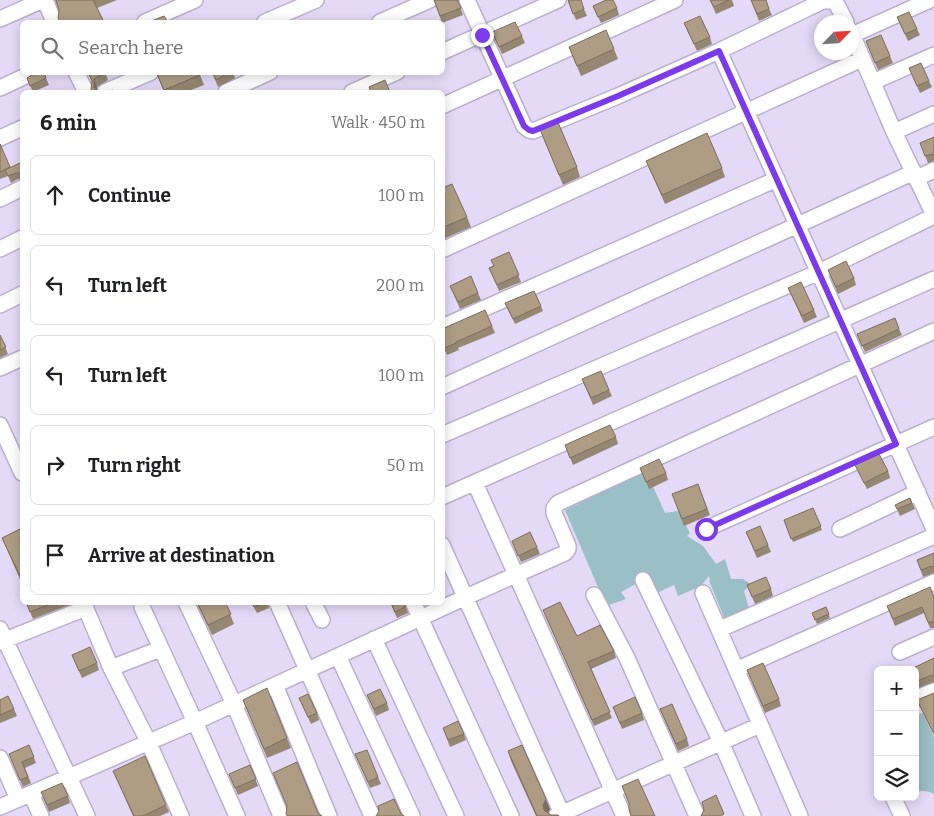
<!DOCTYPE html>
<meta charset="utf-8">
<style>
:root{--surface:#fff;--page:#f6f6f6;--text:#202124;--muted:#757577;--line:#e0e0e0}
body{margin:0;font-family:Bitter,serif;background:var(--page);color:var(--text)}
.controls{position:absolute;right:15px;bottom:15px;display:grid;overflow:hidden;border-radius:8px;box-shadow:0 2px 12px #0003}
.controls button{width:45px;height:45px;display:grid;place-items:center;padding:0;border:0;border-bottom:1px solid var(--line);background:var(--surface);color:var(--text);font:25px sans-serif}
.compass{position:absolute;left:814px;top:15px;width:45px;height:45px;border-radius:50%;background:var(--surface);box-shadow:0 2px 12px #0003;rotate:65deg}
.stop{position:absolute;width:15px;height:15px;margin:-11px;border:4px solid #7c3aed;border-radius:50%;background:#fff}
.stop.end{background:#7c3aed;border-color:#fff;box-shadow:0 1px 5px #0008}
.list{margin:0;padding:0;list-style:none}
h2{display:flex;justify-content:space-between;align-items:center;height:65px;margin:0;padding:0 20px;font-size:21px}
h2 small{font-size:16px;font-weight:400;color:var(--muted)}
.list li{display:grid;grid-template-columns:32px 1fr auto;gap:15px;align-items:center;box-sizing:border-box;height:80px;margin:0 10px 10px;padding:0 10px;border:1px solid var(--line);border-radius:8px}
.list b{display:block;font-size:19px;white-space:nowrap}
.list em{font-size:16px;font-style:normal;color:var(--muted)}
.icon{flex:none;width:28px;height:28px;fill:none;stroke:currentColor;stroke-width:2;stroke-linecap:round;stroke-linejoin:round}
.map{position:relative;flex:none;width:934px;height:816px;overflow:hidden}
.search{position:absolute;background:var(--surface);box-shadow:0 2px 12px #0003;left:20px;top:20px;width:425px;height:55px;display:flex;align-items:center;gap:12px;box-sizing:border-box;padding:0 18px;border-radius:8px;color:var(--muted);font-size:19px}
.panel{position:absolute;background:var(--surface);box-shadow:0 2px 12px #0003;left:20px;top:90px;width:425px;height:515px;border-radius:8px}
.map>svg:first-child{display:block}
.water{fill:#9bbfc7}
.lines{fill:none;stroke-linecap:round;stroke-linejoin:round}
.street-casing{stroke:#bab0cd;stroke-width:18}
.street{stroke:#fff;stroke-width:15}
.wall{fill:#968772}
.shaded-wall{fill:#7a6e5c}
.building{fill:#ae9d84;stroke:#7a6e5c}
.route{stroke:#7c3aed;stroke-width:6}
</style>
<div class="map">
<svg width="934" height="816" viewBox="0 0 934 816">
<rect width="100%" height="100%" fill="#e4daf8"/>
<path class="water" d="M646,471L665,513L678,511L690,533L687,536L703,546L716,564L725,559L731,579H743L751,584L744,591L748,605V613L725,620L710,583L709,576L701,586L678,596L674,585L655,594L643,580L621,592L626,599L606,606L565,510Z
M923,713L934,737V794C930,791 921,790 915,792V715Z"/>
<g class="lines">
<defs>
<path id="street" d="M45,0L54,22
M467,0L524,126L529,130L533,131L618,96L719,51L823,1H835L846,22
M0,19L43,0
M145,22L195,0
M265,22L316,0
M380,22L430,0
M852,34L894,132L934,215
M852,35L930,0
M719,51L934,529
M442,52L558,0
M76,72L86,92
M873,82L934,55
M0,88L34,72
M105,92L151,72
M226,92L270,72
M352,92L397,72
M442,106L675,0
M894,132L934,114
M0,138L22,128
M917,178L934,170
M0,199L22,188
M0,249L22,238
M442,250L862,59
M0,305L22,294
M442,327L777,179
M0,368L22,358
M442,387L914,172
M0,425L22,473
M442,435L819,272L934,216
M475,483L624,816
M442,497L934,279
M706,529L934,427
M840,529L918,492
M442,545L563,816
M643,580L721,742L753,816
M703,593L800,816
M594,595L627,658L697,816
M83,602L111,668L148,741L181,816
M186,602L234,704L281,816
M277,602L372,816
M313,602L322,620
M413,602L511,816
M142,607L195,722L237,816
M0,629L87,816
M720,629L934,536
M374,639L456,816
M0,642L86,608
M900,652L934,637
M338,656L412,816
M111,668L160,649
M738,669L934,582
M275,685L329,816
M919,697L934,691
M0,758L18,799
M31,794L41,816
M893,797L902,816
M0,807L195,722L466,597L565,553L568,549V546L554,513V508L558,503L934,331
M556,816L760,725"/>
</defs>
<use href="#street" class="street-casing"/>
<use href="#street" class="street"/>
</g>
<path class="wall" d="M55,0H117L97,8L59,10Z
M434,0H459L458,2L463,15L442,23Z
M568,0L584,9L587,16L576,20Z
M710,0H732L734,6L716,14Z
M751,0L769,9L772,15L759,21Z
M593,6L617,8L619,15L601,23Z
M897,17L917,29L920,35L908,41Z
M684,23L710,37L712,44L697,51Z
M492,32L522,36L525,43L502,54Z
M866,41L890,56L893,63L878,70Z
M569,47L614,49L618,59L581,76Z
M909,68L929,81L932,87L920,93Z
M87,72H105L108,80L97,87L92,92V82Z
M156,72H199L204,85L186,92H164Z
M212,72H233L235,78L218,87Z
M27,78H46L49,85L33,92Z
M539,127L577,167L580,177L563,185Z
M934,137V161L928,163L920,143Z
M0,144L10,168L22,162V180L18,179L11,183L8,176L0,179Z
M646,161L722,168L725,177L665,204Z
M442,188L467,217L471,227L443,239L442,238Z
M509,252L521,282L499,291L489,268L493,266Z
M828,270L854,278L856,285L838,294Z
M450,286L478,293L481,300L460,309Z
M788,288L814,310L817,317L804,323Z
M505,303L541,306L543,311L515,324Z
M492,326L495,333L458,348L459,350L447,355L442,344V329Z
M899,329L902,335L865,352L857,334Z
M0,335L8,354L0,358Z
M582,379L609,390L612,396L593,405Z
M616,437L618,444L573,465L565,445Z
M855,465L888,471L890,478L867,489Z
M640,468L666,473L668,480L649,489Z
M698,484L710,515L684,526L672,494Z
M910,498L915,509L900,516L895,505Z
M813,508L822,530L793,542L784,520Z
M22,528V584L2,538Z
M746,532L768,545L771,552L757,558Z
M512,541L537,547L540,554L521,562Z
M934,553V573L923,577L917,560Z
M747,585L771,589L773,596L755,604Z
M934,597V628H930L924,613L895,626L887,606Z
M26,602H69V605L33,619Z
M196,602H225L234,624L212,635Z
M251,602H268L269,608L257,613Z
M390,602H404L408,613L397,618Z
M826,607L830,618L817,624L812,613Z
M543,610L577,636L614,651L616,658L591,669L612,718L594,726Z
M72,655L97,663L99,670L82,678Z
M934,658V682L915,689V670Z
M747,670L779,699L781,706L765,713Z
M934,693V735L917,700Z
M367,695L387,703L389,710L376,716Z
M299,698L317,713L319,720L311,724Z
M0,700L14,709L17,716L0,723Z
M243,700L287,738L291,748L267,758Z
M613,707L642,713L644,720L622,729Z
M660,709L687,739L689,746L678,751Z
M443,728L464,734L466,740L450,747Z
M29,745L36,763L25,768L31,783L23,787L9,754Z
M508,751L550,809L548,813L551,815L559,816H536L511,761Z
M355,754L378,777L381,784L370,788Z
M250,765L258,786L238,795L229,774Z
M113,771L166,805L169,812L160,816H133Z
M41,792L68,796L70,803L49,812Z"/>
<path class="shaded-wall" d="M94,79L97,87V92L94,88Z
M546,799L550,809L547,815L544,810L543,805Z"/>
<path class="building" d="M56,0H93L104,22H60L58,18L59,10Z
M434,0H457L461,8L440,16Z
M568,0H581L584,9L573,14Z
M606,0H613L617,8L598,17L593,6Z
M710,0H729L714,7Z
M751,0H766L769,9L757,14Z
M909,12L917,29L905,34L897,17Z
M164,16L168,22H149Z
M700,16L710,37L694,44L684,23Z
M515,22L522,36L499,47L492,32Z
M606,30L614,49L577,66L569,47Z
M881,35L890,56L875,63L866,41Z
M921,63L929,81L917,86L909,68Z
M37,72H44L46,78L30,86L27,78Z
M88,72H105L94,79V88L100,92H92L91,90L92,80Z
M156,72H199L200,75L164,90Z
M212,72H230L216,80Z
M385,80L390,92H371L369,87Z
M113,90L114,92H105Z
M557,120L577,167L559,175L539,127Z
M707,133L722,168L662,195L646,161Z
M934,137V155L933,154L925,156L920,143Z
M0,144L10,167L0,172Z
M22,162V173H16L8,176L5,170Z
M452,184L467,217L442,228V188Z
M509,252L519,275L497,285L489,268L494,266L491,260Z
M846,261L854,278L836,287L828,270Z
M471,276L478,293L458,302L450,286Z
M801,282L814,310L802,316L788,288Z
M534,291L541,306L513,319L505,303Z
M485,310L492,326L456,342V343L445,348L442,343V329Z
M895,318L899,329L862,346L857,334Z
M0,335L6,347L0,350Z
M601,371L609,390L591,398L582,379Z
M610,425L616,437L570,458L565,445Z
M879,454L888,471L864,483L855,465Z
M659,459L666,473L646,482L640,468Z
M698,484L707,509L682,519L672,494Z
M910,498L912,503L897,509L895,505Z
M813,508L821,526L791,539L784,520Z
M760,526L768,545L755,551L746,532Z
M22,528V577L21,578L2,538Z
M530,532L537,547L518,556L512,541Z
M934,553V567L932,566L921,570L917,560Z
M766,577L771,589L752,597L747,585Z
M930,587L934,597V622H928L922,607L893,619L887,606Z
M26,602H55L30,612Z
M197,602H225L231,614L208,625Z
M252,602H263L254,607Z
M391,602H404L405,607L395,612Z
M560,602L577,636L600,625L614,651L588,662L610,712L592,720L543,610Z
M826,607L829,614L815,620L812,613Z
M90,647L97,663L79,671L72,655Z
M934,658V676L932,675L915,682V670H909Z
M763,663L779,699L763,706L747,670Z
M267,688L287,738L264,749L243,700Z
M380,689L387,703L374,709L367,695Z
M934,693V732H933L917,700Z
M308,694L317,713L308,717L299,698Z
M8,696L14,709L0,715V700Z
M635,697L642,713L620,723L613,707Z
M672,704L687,739L676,744L660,709Z
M458,721L464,734L448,740L443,728Z
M29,745L34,757L22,762L28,777L20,780L9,754Z
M522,745L546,799L543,805L544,810L551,815H558L559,816H537L508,751Z
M367,750L378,777L368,782L355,754Z
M145,756L166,805L143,816H134L113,771Z
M297,762L318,813L322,816H287L286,814L287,806L273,773Z
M250,765L256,779L235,788L229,774Z
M638,779L655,816H631L629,810V803L622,786Z
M62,783L68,796L47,805L41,792Z
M716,795L724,814L720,816H701L704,810L702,802Z
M394,799L401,814L404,816H376L379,811L378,806Z"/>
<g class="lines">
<path class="route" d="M482,35L524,126L529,130L533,131L618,96L719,51L896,444L706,529"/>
</g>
</svg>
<div class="controls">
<button>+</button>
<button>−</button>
<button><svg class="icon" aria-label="layers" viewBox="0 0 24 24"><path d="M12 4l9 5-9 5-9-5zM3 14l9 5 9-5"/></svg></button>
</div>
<svg class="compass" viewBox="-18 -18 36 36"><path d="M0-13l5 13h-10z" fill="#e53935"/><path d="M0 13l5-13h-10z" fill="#757577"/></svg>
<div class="stop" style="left:706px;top:529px"></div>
<div class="stop end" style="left:482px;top:35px"></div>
<div class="search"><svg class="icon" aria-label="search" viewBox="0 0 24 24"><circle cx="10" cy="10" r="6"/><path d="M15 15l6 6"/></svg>Search here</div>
<section class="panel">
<h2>6 min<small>Walk · 450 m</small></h2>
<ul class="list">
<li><svg class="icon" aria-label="ahead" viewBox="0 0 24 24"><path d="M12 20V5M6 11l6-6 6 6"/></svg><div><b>Continue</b></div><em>100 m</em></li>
<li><svg class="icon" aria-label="left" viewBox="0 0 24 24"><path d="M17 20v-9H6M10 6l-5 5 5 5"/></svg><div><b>Turn left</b></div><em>200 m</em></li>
<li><svg class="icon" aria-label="left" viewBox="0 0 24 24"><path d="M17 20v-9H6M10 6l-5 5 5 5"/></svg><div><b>Turn left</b></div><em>100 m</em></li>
<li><svg class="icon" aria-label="right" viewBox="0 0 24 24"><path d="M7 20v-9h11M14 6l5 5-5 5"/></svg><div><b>Turn right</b></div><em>50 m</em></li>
<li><svg class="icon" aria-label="arrive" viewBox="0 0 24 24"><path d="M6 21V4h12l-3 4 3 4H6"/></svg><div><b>Arrive at destination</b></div></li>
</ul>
</section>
</div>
